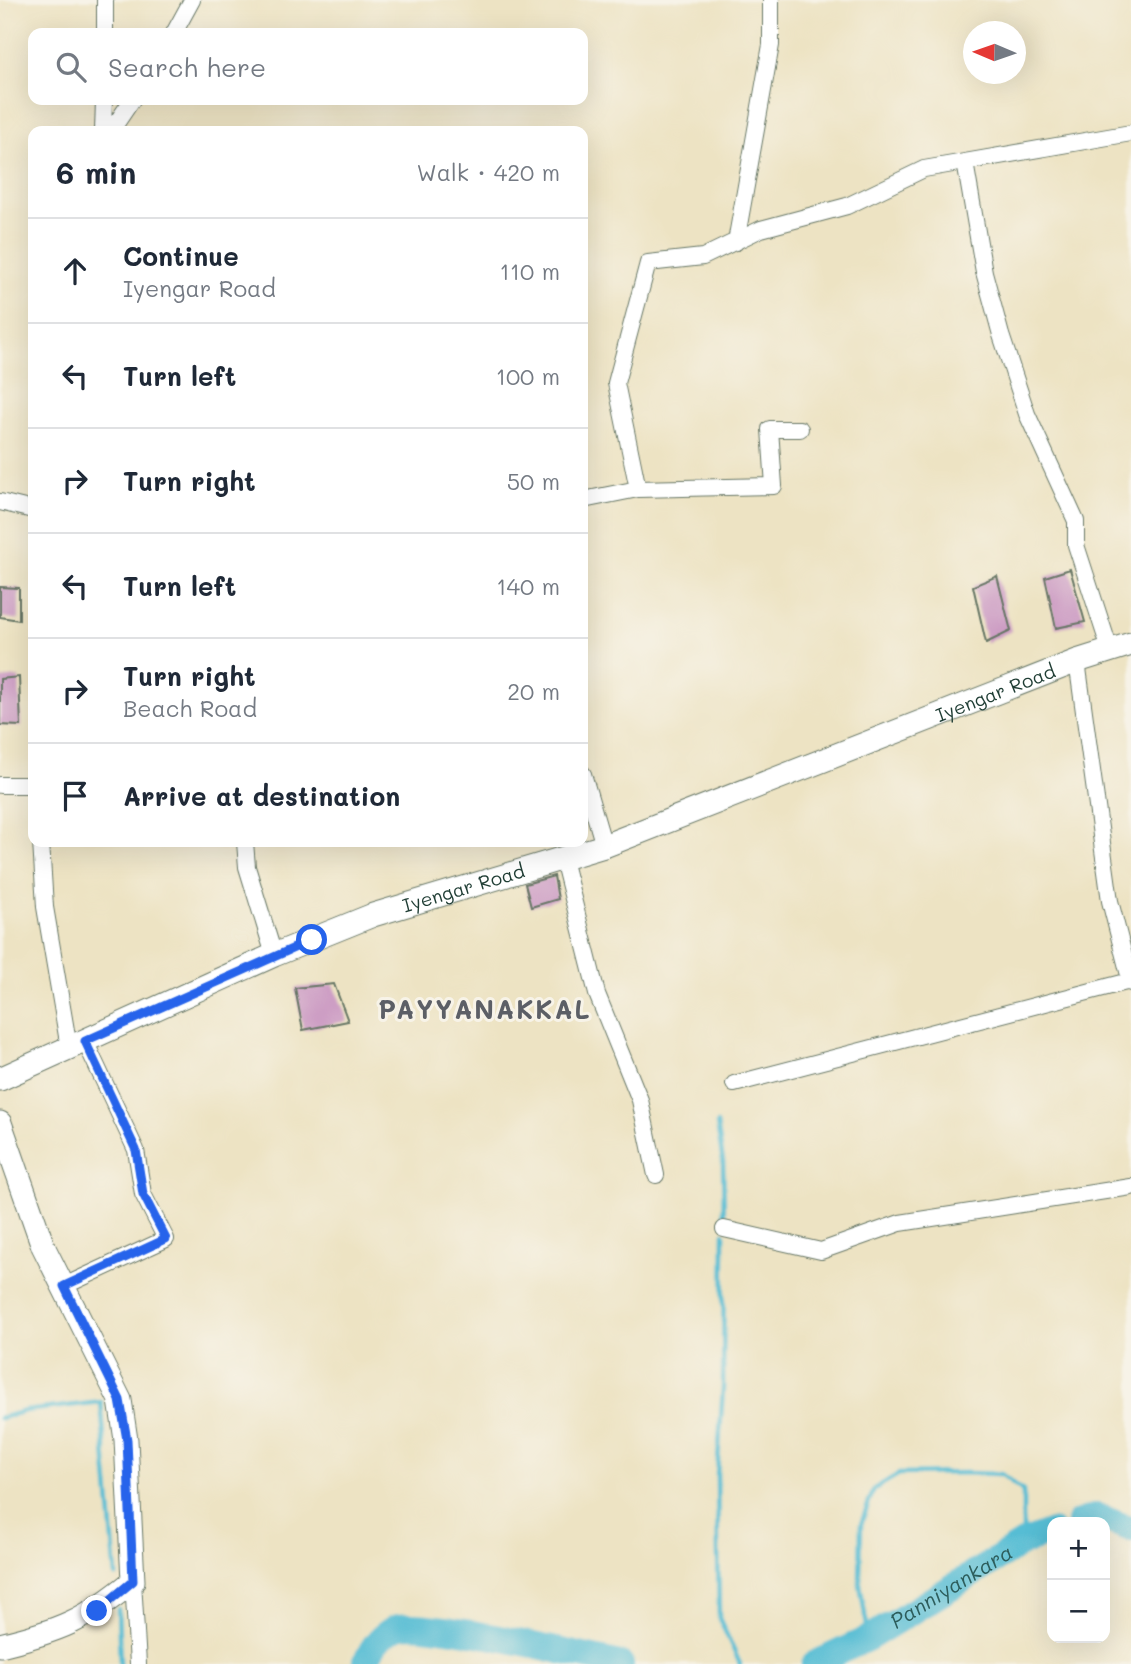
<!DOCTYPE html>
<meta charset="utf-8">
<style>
:root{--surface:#fff;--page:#f6f6f7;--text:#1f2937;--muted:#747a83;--line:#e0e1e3}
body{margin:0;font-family:Mali,sans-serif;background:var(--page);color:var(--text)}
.controls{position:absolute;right:21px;bottom:21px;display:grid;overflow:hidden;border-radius:14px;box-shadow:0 7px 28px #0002}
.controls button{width:63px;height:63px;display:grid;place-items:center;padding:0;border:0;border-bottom:2px solid var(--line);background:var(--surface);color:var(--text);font:35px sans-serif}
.compass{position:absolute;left:963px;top:21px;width:63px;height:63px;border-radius:50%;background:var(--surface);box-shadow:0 7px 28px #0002;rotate:272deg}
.stop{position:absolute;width:21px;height:21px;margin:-16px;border:5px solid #2563eb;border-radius:50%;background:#fff}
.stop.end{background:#2563eb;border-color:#fff;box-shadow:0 2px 7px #0008}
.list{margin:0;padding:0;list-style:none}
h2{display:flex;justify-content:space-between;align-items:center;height:91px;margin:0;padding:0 28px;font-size:30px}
h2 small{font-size:23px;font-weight:400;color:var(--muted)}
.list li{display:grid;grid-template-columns:46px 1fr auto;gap:21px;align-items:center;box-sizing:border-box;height:105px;padding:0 28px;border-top:2px solid var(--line)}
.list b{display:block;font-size:26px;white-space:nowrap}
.list p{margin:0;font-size:23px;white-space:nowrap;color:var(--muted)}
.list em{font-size:23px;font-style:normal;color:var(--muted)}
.icon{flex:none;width:38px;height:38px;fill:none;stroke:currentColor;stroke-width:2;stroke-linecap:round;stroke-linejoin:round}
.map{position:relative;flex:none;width:1131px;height:1664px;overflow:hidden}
.search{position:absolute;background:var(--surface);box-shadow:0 7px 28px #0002;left:28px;top:28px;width:560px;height:77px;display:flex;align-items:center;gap:18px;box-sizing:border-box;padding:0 24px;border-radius:14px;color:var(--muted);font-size:26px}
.panel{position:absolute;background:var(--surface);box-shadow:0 7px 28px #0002;left:28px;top:126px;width:560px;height:721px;border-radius:14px}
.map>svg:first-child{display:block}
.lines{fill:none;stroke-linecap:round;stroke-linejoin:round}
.stream{stroke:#56bdd4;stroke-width:4.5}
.river{stroke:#56bdd4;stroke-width:26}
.building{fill:#cd9ec4}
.minor-casing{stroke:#677766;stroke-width:18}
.secondary-casing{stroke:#677766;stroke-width:25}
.minor{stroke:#fff;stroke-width:16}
.secondary{stroke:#fff;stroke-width:23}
.route{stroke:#2563eb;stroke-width:9}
.labels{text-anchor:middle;stroke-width:6;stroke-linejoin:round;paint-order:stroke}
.street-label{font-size:19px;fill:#1f3d34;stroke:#f7f3e8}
.water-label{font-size:21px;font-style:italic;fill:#2d5d5c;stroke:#f7f3e8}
.district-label{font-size:26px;font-weight:bold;letter-spacing:2px;fill:#5c5f66;stroke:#f7f3e8}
</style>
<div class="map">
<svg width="1131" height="1664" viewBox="0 0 1131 1664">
<rect width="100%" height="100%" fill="#f7f3e8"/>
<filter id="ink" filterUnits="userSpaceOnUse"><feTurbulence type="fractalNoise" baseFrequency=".0143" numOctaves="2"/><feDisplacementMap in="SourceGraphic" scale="14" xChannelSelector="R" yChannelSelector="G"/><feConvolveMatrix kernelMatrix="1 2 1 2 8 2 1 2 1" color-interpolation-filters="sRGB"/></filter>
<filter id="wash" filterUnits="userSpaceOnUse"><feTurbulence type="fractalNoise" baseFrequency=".00686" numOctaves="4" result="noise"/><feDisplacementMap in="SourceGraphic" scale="28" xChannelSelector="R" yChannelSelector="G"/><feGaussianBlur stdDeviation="1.57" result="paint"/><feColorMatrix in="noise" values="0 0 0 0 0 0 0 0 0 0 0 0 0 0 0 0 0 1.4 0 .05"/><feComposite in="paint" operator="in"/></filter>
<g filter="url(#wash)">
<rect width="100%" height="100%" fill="#ede3c3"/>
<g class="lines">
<path class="stream" d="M717,1124L723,1162L724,1224
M724,1233L723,1388L717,1475L719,1618L740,1664
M0,1418L25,1411L101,1402L116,1576
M118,1609L120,1664
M869,1638L860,1584L861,1524L874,1489L899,1474L965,1473L1001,1474L1023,1491V1543"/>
<g class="river">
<path d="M1079,1522L1097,1516L1131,1529"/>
<path d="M365,1664C371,1648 379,1636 395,1628C417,1616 586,1657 621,1664"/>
<path id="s1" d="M814,1664L869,1638L1023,1543L1052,1532"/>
</g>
</g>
<g id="blocks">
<path class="building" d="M1070,569L1085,622L1056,628L1045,577Z
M997,576L1011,631L986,643L973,586Z
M0,587L19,588V620L0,617Z
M19,677L21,726L0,725V679Z
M554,876L558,899L531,907L525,884Z
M334,984L348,1021L303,1030L295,988Z"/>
</g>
</g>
<g filter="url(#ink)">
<use href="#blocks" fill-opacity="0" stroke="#677766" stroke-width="2"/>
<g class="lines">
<defs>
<path id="minor" d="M105,33V0
M174,33L192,0
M103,131L104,100
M111,131L132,100
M965,162L984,272L1001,335L1027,414L1076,521V545L1110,650
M736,242L771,45V0
M638,489L774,486L770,429H800
M583,500L638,489L616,383L648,263L703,257L761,229L847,206L924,169L1131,133
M0,502L33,510
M1077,661L1110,901L1131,983
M583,774L604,846
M0,785H33
M41,842L45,907L69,1048
M245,842L247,867L274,955
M563,859L597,994L640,1100L656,1175
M734,1084L1130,981
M724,1229L821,1251L900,1223L1131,1187
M64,1286L166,1239L143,1194L136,1150L85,1041
M133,1581L138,1664"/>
<g id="secondary">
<path id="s2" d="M0,1079L274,955L373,915L604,846L1077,661L1131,644"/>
<path d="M0,1123L43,1246L120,1400L126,1440L133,1581C86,1620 59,1631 0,1645"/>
</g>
</defs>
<use href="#minor" class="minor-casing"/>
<use href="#secondary" class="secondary-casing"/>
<use href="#minor" class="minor"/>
<use href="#secondary" class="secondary"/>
</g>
</g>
<g class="lines" filter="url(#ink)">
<path class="route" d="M97,1611L133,1581L127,1440L120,1400L64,1286L166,1239L143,1194L136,1150L85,1041L312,940"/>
</g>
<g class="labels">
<g class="street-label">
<text dy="7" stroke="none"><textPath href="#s2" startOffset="1069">Iyengar Road</textPath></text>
<text dy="7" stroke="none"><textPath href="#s2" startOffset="502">Iyengar Road</textPath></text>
</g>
<g class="water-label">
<text dy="7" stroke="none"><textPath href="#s1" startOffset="158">Panniyankara</textPath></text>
</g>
<g class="district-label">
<text x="485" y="1019">PAYYANAKKAL</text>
</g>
</g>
</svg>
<div class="controls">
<button>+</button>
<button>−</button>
</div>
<svg class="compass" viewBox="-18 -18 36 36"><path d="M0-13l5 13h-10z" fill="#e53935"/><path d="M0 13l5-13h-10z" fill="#747a83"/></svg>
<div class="stop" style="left:312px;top:940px"></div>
<div class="stop end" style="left:97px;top:1611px"></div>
<div class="search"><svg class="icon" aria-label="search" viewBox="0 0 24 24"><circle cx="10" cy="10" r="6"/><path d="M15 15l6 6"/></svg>Search here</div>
<section class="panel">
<h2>6 min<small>Walk · 420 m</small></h2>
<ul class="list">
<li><svg class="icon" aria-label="ahead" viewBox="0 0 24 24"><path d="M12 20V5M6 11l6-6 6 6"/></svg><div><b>Continue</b><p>Iyengar Road</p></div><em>110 m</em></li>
<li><svg class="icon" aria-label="left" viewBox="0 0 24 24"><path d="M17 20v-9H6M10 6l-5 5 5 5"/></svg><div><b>Turn left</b></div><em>100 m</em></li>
<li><svg class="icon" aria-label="right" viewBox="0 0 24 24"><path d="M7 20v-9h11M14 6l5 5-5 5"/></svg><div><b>Turn right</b></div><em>50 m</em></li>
<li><svg class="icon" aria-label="left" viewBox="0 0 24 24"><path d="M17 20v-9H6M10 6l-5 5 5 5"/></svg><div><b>Turn left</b></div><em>140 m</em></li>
<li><svg class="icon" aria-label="right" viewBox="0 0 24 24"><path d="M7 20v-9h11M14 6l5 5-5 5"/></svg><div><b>Turn right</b><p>Beach Road</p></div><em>20 m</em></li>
<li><svg class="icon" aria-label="arrive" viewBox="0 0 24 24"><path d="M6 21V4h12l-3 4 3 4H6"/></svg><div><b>Arrive at destination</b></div></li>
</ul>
</section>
</div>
